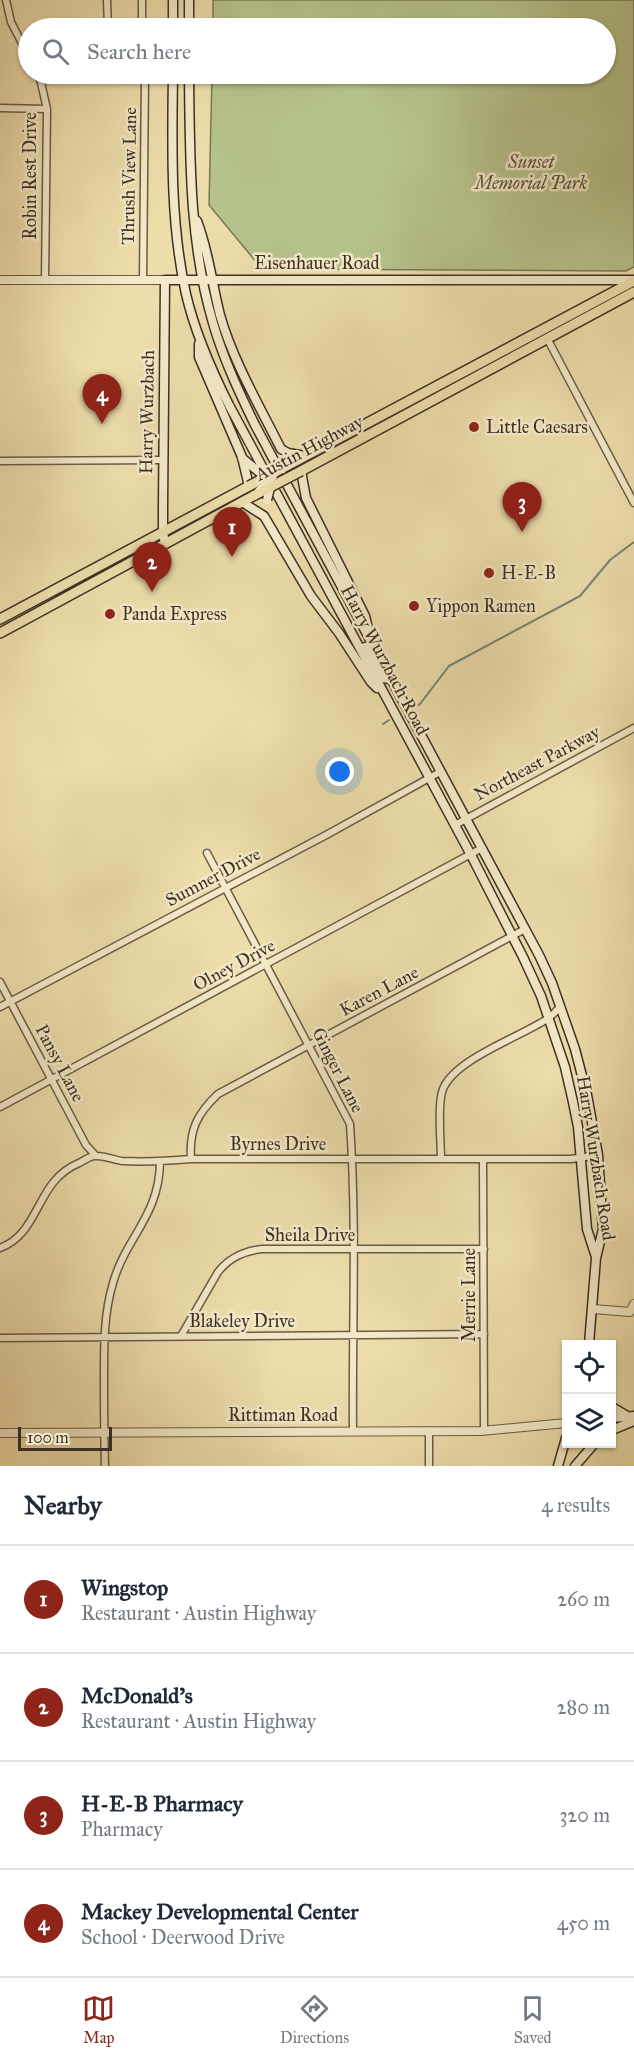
<!DOCTYPE html>
<meta charset="utf-8">
<style>
:root{--surface:#fff;--page:#f6f6f7;--text:#1f2937;--muted:#747a83;--line:#e0e1e3;--accent:#8f2418}
body{margin:0;font-family:"IM FELL Great Primer",serif;background:var(--page);color:var(--text)}
.controls{position:absolute;right:18px;bottom:18px;display:grid;overflow:hidden;border-radius:0px;box-shadow:0 2px 4px #0004}
.controls button{width:54px;height:54px;display:grid;place-items:center;padding:0;border:0;border-bottom:2px solid var(--line);background:var(--surface);color:var(--text);font:30px sans-serif}
.scale{position:absolute;left:18px;bottom:15px;width:94px;box-sizing:border-box;padding-left:6px;border:3px solid #3e3024;border-top:0;font-size:16px;line-height:21px;white-space:nowrap;color:#3e3024;-webkit-text-stroke:4px #f3e9c8;paint-order:stroke}
.you{position:absolute;left:340px;top:772px;width:21px;height:21px;margin:-15px;border:4px solid #fff;border-radius:50%;background:#1a73e8;box-shadow:0 0 0 9px #1a73e833}
.badge{display:grid;place-items:center;width:39px;height:39px;border-radius:50%;background:var(--accent);color:#fff;font-size:20px;font-weight:700}
.pin{position:absolute;translate:-50% -50px;filter:drop-shadow(0 2px 3px #0008)}
.pin::after{content:'';position:absolute;top:32px;width:21px;height:18px;background:inherit;clip-path:polygon(0 0,100% 0,50% 100%)}
.list{margin:0;padding:0;list-style:none}
h2{display:flex;justify-content:space-between;align-items:center;height:78px;margin:0;padding:0 24px;font-size:26px}
h2 small{font-size:20px;font-weight:400;color:var(--muted)}
.list li{display:grid;grid-template-columns:39px 1fr auto;gap:18px;align-items:center;box-sizing:border-box;height:108px;padding:0 24px;border-top:2px solid var(--line)}
.list b{display:block;font-size:22px;white-space:nowrap}
.list p{margin:0;font-size:20px;white-space:nowrap;color:var(--muted)}
.list em{font-size:20px;font-style:normal;color:var(--muted)}
.icon{flex:none;width:33px;height:33px;fill:none;stroke:currentColor;stroke-width:2;stroke-linecap:round;stroke-linejoin:round}
.map{position:relative;flex:none;width:634px;height:1466px;overflow:hidden}
.search{position:absolute;background:var(--surface);box-shadow:0 2px 4px #0004;left:18px;right:18px;top:18px;height:66px;display:flex;align-items:center;gap:15px;box-sizing:border-box;padding:0 21px;border-radius:33px;color:var(--muted);font-size:22px}
.sheet{height:510px;background:var(--surface)}
nav{display:flex;justify-content:space-around;align-items:center;box-sizing:border-box;height:84px;border-top:2px solid var(--line);background:var(--surface);font-size:16px;color:var(--muted)}
nav a{display:grid;justify-items:center;gap:3px}
nav .on{color:var(--accent)}
.map>svg:first-child{display:block}
.green{fill:#b6c28b;stroke:#7a7958;stroke-width:1.5}
.lines{fill:none;stroke-linecap:round;stroke-linejoin:round}
.stream{stroke:#758474;stroke-width:2}
.minor-casing{stroke:#6a5b46;stroke-width:9}
.tertiary-casing{stroke:#6a5b46;stroke-width:10}
.secondary-casing{stroke:#3e3024;stroke-width:11}
.primary-casing{stroke:#3e3024;stroke-width:12}
.minor{stroke:#f3e9c8;stroke-width:6}
.tertiary{stroke:#f3e9c8;stroke-width:8}
.secondary{stroke:#f3e9c8;stroke-width:8}
.primary{stroke:#edddab;stroke-width:9}
.secondary-bridge-casing{stroke:#3e3024;stroke-width:11;stroke-linecap:butt}
.primary-bridge-casing{stroke:#3e3024;stroke-width:12;stroke-linecap:butt}
.secondary-bridge{stroke:#f3e9c8;stroke-width:8}
.primary-bridge{stroke:#edddab;stroke-width:9}
.poi-dot{fill:#8f2418;stroke:#f3e9c8;stroke-width:2}
.labels{text-anchor:middle;stroke-width:5;stroke-linejoin:round;paint-order:stroke}
.park-label{font-size:18px;font-style:italic;fill:#564d39;stroke:#f3e9c8}
.street-label{font-size:18px;fill:#3e3024;stroke:#f3e9c8}
.poi-label{font-size:18px;fill:#3e3024;stroke:#f3e9c8;text-anchor:start}
</style>
<div class="map">
<svg width="634" height="1466" viewBox="0 0 634 1466">
<rect width="100%" height="100%" fill="#edddab"/>
<filter id="stains"><feTurbulence type="fractalNoise" baseFrequency=".00333" numOctaves="4"/><feColorMatrix values="0 0 0 0 .2 0 0 0 0 .09 0 0 0 0 .02 0 0 0 .5 -.17"/></filter>
<radialGradient id="worn" r=".72"><stop offset=".6" stop-color="#630" stop-opacity="0"/><stop offset="1" stop-color="#630" stop-opacity=".3"/></radialGradient>
<path class="green" d="M213,0H634V267L626,271L262,269L209,205L212,74H606V28H213Z"/>
<g class="lines">
<path class="stream" d="M416,706L420,704L449,666L580,596L610,560L634,542
M383,724L389,720"/>
<defs>
<path id="minor" d="M6,0L11,22L28,55
M107,0L108,28
M142,28V0
M39,74L47,109L45,280
M0,108L47,109
M143,280L145,74
M548,340L634,503
M0,461L163,460
M455,825L634,728
M207,853L350,1124C357,1226 352,1329 353,1431
M0,982L86,1145L96,1156
M0,1007L328,834L440,772
M0,1107L482,848
M191,1159C189,1130 197,1114 218,1094L525,929
M441,1159C441,1142 437,1103 443,1089C455,1059 520,1037 547,1019C552,1016 556,1011 560,1007
M483,1159L484,1431
M0,1248C41,1233 35,1181 79,1163C83,1161 90,1156 95,1156C104,1155 114,1160 122,1161C145,1162 168,1161 191,1159H571L598,1155
M181,1336L218,1272C230,1257 244,1251 262,1249H484
M0,1338L484,1334
M429,1431V1466
M105,1466C104,1435 104,1405 104,1374C104,1344 104,1313 113,1283C126,1237 160,1215 160,1161"/>
<path id="tertiary" d="M0,280H165
M593,1309L630,1312L634,1304
M0,1433L481,1431L566,1423"/>
<path id="secondary" d="M173,28V0
M189,28V0
M173,74C172,147 170,222 186,294C195,333 211,369 229,405L471,855L523,957L541,996L565,1067L573,1102L578,1127L587,1229L596,1257
M189,74C190,158 189,242 213,323C223,358 239,392 255,425L539,955L552,983L575,1049L587,1095L598,1155L603,1229L596,1258L589,1344
M197,221C209,252 212,284 220,315C233,361 260,407 281,449L288,453L305,456
M199,344V357L242,457L249,486
M242,458L259,472
M301,471L306,498L365,616L369,633
M242,502L264,516L311,596L339,633L371,682L377,688
M165,544L163,532V506L165,280H634
M365,647L382,678L390,679
M612,1407L627,1416
M612,1418L634,1416
M612,1430L634,1421
M558,1466L566,1438
M575,1466L594,1444"/>
<path id="primary" d="M281,469L634,281
M301,471L634,292
M0,619L249,486
M0,633L255,495"/>
</defs>
<use href="#minor" class="minor-casing"/>
<use href="#tertiary" class="tertiary-casing"/>
<use href="#secondary" class="secondary-casing"/>
<use href="#primary" class="primary-casing"/>
<use href="#minor" class="minor"/>
<use href="#tertiary" class="tertiary"/>
<use href="#secondary" class="secondary"/>
<use href="#primary" class="primary"/>
<defs>
<path id="secondary-bridge" d="M259,491L273,476L279,462
M267,500L271,484"/>
<path id="primary-bridge" d="M249,486L281,469
M255,495L301,471"/>
</defs>
<use href="#secondary-bridge" class="secondary-bridge-casing"/>
<use href="#primary-bridge" class="primary-bridge-casing"/>
<use href="#secondary-bridge" class="secondary-bridge"/>
<use href="#primary-bridge" class="primary-bridge"/>
</g>
<g class="poi-dot">
<circle cx="474" cy="427" r="6"/>
<circle cx="489" cy="573" r="6"/>
<circle cx="414" cy="606" r="6"/>
<circle cx="110" cy="614" r="6"/>
</g>
<g class="labels">
<g class="park-label">
<text x="531" y="168">Sunset<tspan x="531" dy="21">Memorial Park</tspan></text>
</g>
<g class="street-label">
<text transform="translate(30 176) rotate(-90)" y="6">Robin Rest Drive</text>
<text transform="translate(129 176) rotate(-89)" y="6">Thrush View Lane</text>
<text x="317" y="269">Eisenhauer Road</text>
<text transform="translate(147 412) rotate(-89)" y="6">Harry Wurzbach</text>
<text transform="translate(309 448) rotate(-28)" y="6">Austin Highway</text>
<text transform="translate(385 660) rotate(62)" y="6">Harry Wurzbach Road</text>
<text transform="translate(537 763) rotate(-28)" y="6">Northeast Parkway</text>
<text transform="translate(213 877) rotate(-28)" y="6">Sumner Drive</text>
<text transform="translate(234 965) rotate(-28)" y="6">Olney Drive</text>
<text transform="translate(379 991) rotate(-28)" y="6">Karen Lane</text>
<text transform="translate(60 1063) rotate(62)" y="6">Pansy Lane</text>
<text transform="translate(338 1070) rotate(63)" y="6">Ginger Lane</text>
<text x="278" y="1150">Byrnes Drive</text>
<text transform="translate(596 1158) rotate(81)" y="6">Harry Wurzbach Road</text>
<text x="310" y="1241">Sheila Drive</text>
<text transform="translate(469 1295) rotate(-90)" y="6">Merrie Lane</text>
<text x="242" y="1327">Blakeley Drive</text>
<text x="283" y="1421">Rittiman Road</text>
</g>
<g class="poi-label">
<text x="486" y="433">Little Caesars</text>
<text x="501" y="579">H-E-B</text>
<text x="426" y="612">Yippon Ramen</text>
<text x="122" y="620">Panda Express</text>
</g>
</g>
<rect width="100%" height="100%" filter="url(#stains)"/>
<rect width="100%" height="100%" fill="url(#worn)"/>
</svg>
<div class="controls">
<button><svg class="icon" aria-label="locate" viewBox="0 0 24 24"><circle cx="12" cy="12" r="6"/><path d="M12 2v4M12 18v4M2 12h4M18 12h4"/></svg></button>
<button><svg class="icon" aria-label="layers" viewBox="0 0 24 24"><path d="M12 4l9 5-9 5-9-5zM3 14l9 5 9-5"/></svg></button>
</div>
<div class="scale">100 m</div>
<div class="you"></div>
<div class="pin badge" style="left:232px;top:557px">1</div>
<div class="pin badge" style="left:152px;top:592px">2</div>
<div class="pin badge" style="left:522px;top:532px">3</div>
<div class="pin badge" style="left:102px;top:424px">4</div>
<div class="search"><svg class="icon" aria-label="search" viewBox="0 0 24 24"><circle cx="10" cy="10" r="6"/><path d="M15 15l6 6"/></svg>Search here</div>
</div>
<section class="sheet">
<h2>Nearby<small>4 results</small></h2>
<ul class="list">
<li><span class="badge">1</span><div><b>Wingstop</b><p>Restaurant · Austin Highway</p></div><em>260 m</em></li>
<li><span class="badge">2</span><div><b>McDonald's</b><p>Restaurant · Austin Highway</p></div><em>280 m</em></li>
<li><span class="badge">3</span><div><b>H-E-B Pharmacy</b><p>Pharmacy</p></div><em>320 m</em></li>
<li><span class="badge">4</span><div><b>Mackey Developmental Center</b><p>School · Deerwood Drive</p></div><em>450 m</em></li>
</ul>
</section>
<nav>
<a class="on"><svg class="icon" aria-label="map" viewBox="0 0 24 24"><path d="M3 6l6-2 6 2 6-2v14l-6 2-6-2-6 2zM9 4v14M15 6v14"/></svg>Map</a>
<a><svg class="icon" aria-label="directions" viewBox="0 0 24 24"><path d="M12 3l9 9-9 9-9-9zM9 14v-3h6M13 9l2 2-2 2"/></svg>Directions</a>
<a><svg class="icon" aria-label="saved" viewBox="0 0 24 24"><path d="M7 4h10v16l-5-4-5 4z"/></svg>Saved</a>
</nav>
